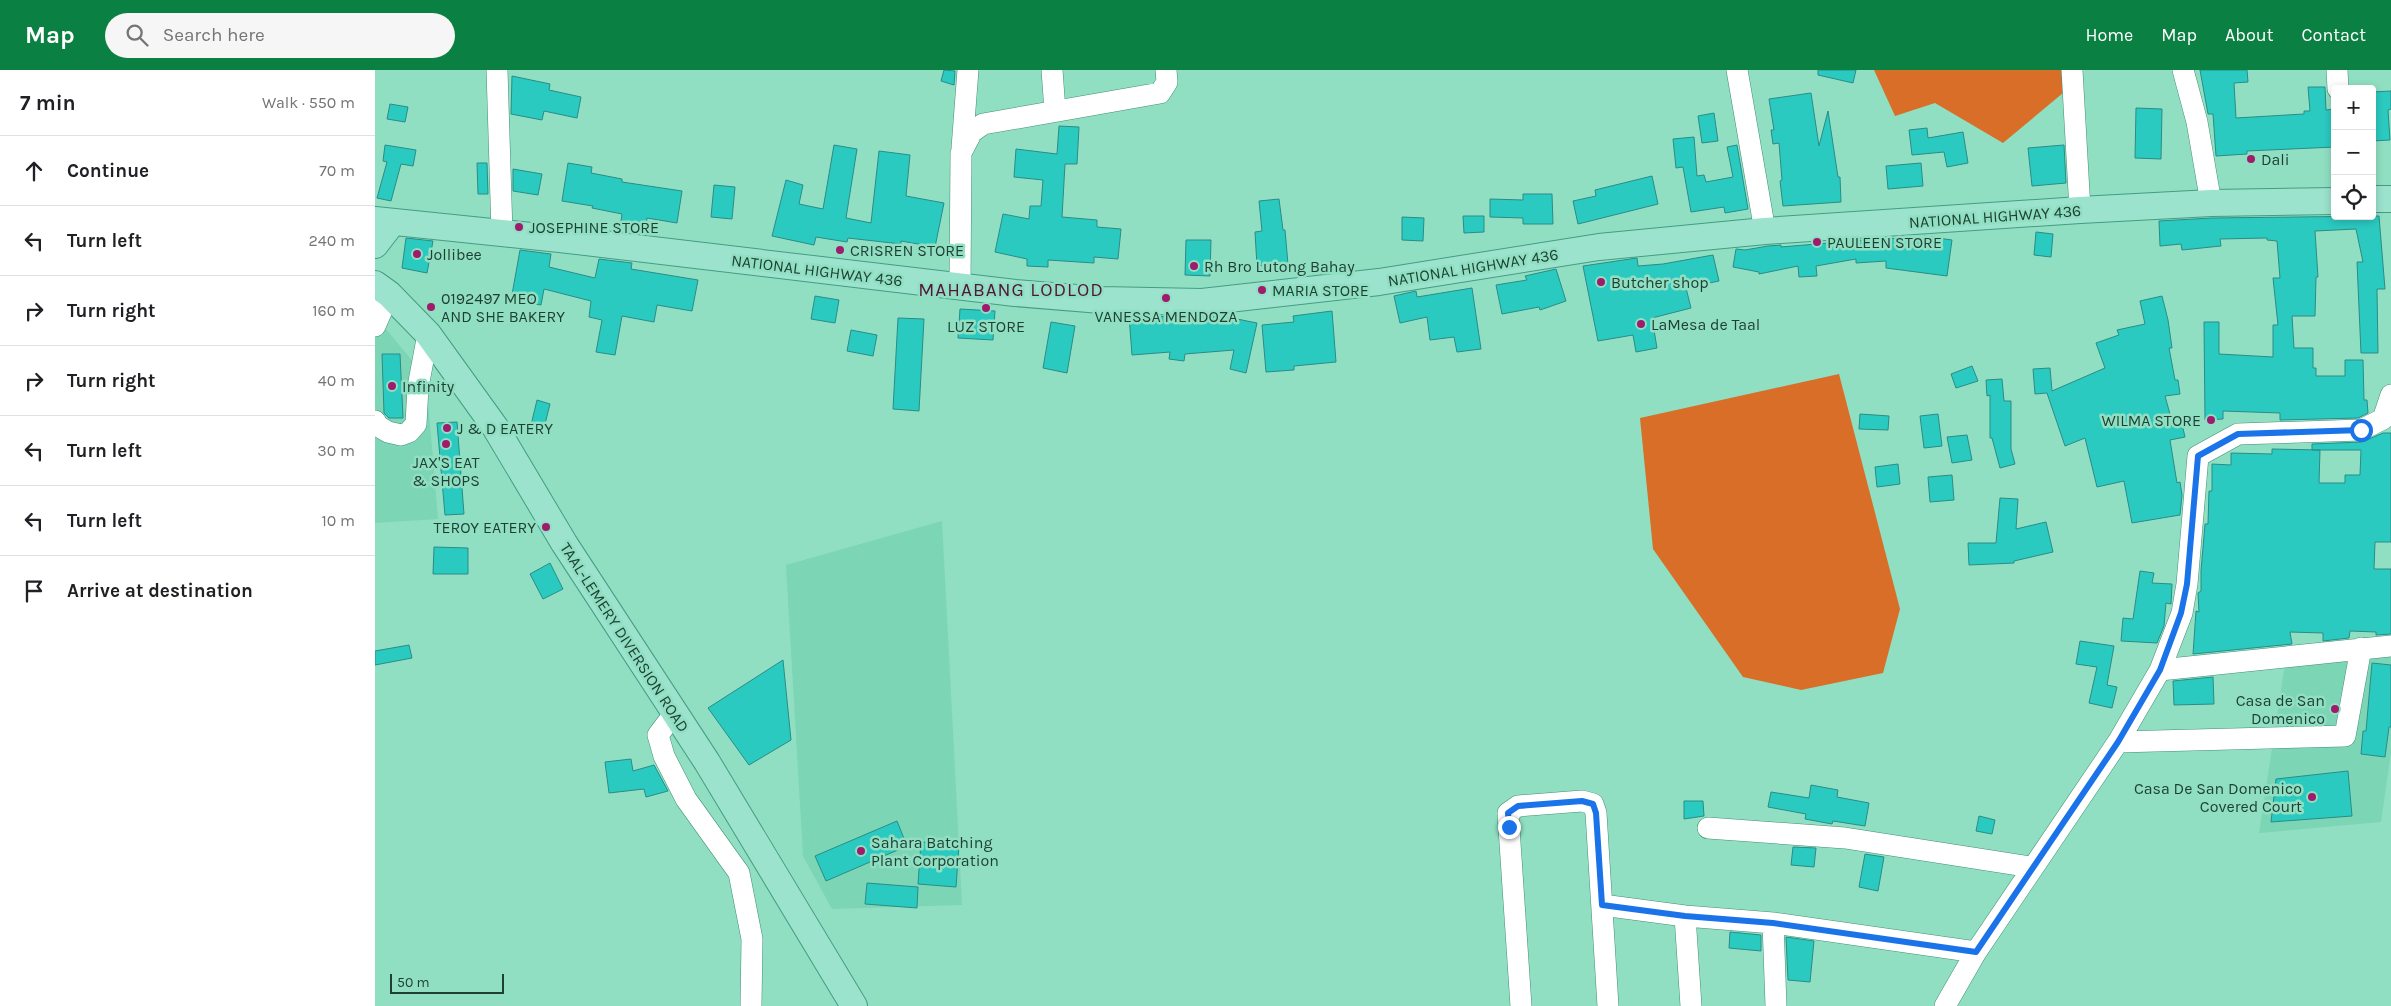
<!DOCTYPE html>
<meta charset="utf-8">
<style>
:root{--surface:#fff;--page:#f6f6f6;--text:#202124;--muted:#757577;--line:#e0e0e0;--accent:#0b8043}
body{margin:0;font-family:Karla,sans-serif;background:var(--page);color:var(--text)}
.controls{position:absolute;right:15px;top:15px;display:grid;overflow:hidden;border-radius:5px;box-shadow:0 2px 8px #0003}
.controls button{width:45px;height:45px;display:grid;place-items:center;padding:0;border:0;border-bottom:1px solid var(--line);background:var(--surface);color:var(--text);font:25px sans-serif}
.scale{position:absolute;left:15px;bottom:12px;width:114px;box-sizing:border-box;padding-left:5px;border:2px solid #1e3f34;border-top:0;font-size:14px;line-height:18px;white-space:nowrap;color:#1e3f34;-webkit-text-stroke:4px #90dfc2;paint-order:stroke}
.stop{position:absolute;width:15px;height:15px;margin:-11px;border:4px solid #1a73e8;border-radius:50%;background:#fff}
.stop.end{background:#1a73e8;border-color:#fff;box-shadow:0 1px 5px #0008}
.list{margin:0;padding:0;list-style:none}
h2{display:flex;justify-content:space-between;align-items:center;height:65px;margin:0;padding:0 20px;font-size:21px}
h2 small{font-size:16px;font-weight:400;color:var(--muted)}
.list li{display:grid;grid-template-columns:32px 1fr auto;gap:15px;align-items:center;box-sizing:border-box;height:70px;padding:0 20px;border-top:1px solid var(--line)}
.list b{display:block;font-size:19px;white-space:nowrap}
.list em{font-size:16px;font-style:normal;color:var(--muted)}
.icon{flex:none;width:28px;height:28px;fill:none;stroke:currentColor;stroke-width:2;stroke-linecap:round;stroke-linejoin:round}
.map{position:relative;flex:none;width:2016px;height:936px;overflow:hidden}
header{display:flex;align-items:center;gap:30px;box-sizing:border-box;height:70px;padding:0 25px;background:var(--accent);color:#fff}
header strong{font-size:24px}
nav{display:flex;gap:28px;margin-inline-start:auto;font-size:18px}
.search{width:350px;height:45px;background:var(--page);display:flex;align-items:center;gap:12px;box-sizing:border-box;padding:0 18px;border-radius:28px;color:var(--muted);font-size:19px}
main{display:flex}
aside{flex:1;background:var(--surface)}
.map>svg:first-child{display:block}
.built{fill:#7cd5b5}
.forest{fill:#d96e29}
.building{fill:#2bcac1;stroke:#2a8c86}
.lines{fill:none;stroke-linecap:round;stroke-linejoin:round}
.minor-casing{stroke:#419076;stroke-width:22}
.major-casing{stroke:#449d81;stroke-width:28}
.minor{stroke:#fff;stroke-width:21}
.major{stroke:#9be3cc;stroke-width:26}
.route{stroke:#1a73e8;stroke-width:6}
.poi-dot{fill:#9f1b6c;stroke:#90dfc2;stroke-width:2}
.labels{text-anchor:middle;stroke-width:5;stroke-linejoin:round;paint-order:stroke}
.poi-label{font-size:16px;fill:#1e3f34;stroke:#90dfc2;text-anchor:start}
.street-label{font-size:16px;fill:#1e3f34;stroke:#90dfc2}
.quarter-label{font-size:19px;letter-spacing:1px;fill:#531539;stroke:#90dfc2}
</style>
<header>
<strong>Map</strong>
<div class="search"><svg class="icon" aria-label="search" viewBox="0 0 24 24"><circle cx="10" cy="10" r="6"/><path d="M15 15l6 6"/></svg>Search here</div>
<nav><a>Home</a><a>Map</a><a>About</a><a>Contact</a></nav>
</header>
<main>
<aside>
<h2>7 min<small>Walk · 550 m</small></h2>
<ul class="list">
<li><svg class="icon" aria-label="ahead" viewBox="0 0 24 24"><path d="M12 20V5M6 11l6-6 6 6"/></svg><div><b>Continue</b></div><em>70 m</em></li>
<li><svg class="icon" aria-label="left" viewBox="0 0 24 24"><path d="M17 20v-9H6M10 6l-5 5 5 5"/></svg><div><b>Turn left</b></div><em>240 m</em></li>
<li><svg class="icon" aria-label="right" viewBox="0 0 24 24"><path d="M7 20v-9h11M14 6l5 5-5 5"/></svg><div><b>Turn right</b></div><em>160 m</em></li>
<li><svg class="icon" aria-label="right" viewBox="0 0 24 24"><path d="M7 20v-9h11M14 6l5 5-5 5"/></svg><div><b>Turn right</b></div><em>40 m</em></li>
<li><svg class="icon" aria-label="left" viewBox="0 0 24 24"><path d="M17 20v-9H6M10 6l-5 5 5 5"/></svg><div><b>Turn left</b></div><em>30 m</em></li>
<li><svg class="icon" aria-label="left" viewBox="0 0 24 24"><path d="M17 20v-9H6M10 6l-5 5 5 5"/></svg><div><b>Turn left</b></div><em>10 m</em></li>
<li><svg class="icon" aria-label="arrive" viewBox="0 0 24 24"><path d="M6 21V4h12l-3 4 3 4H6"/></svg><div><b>Arrive at destination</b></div></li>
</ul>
</aside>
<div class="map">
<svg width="2016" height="936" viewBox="0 0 2016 936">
<rect width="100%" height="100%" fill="#90dfc2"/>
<path class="built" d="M0,246L51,307L63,449L0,453Z
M567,451L587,835L457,839L428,786L411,495Z
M2016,585V683L2006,752L1884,763L1910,594Z"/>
<path class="forest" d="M1499,0H1692L1694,18L1628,73L1560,33L1520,46Z
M1464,304L1525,539L1508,603L1426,620L1368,607L1278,479L1265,348Z"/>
<path class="building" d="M569,0L580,1L579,15L566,11Z
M1443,0H1481L1478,13L1443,5Z
M1825,0H1872L1873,12L1859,13L1861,48L1929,44V41H1935L1933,17H1950L1951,40L1960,39V77L1872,81V84L1841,86L1838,44H1833Z
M137,6L175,14L174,20L206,27L202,48L169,41L167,50L136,44Z
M2016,21V39L2013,40L2015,70L1997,71V22Z
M1436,23L1444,76L1453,41L1463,107H1465L1466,132L1408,136L1405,111L1407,110L1404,73L1398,74L1396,60H1399L1394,29Z
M15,34L33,37L30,52L12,49Z
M1761,38L1787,39L1786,89L1760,88Z
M1339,43L1343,71L1327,73L1323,46Z
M684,56L704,57L702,94H690L687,147L722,150V157L746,159L743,189L719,187V193L673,190V197L652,196V189L620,182L628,144L654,149L655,136H666L668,110L639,107L641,79L682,84Z
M1552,58L1553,68L1588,62L1593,93L1572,97L1569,82L1537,85L1534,60Z
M1319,67L1322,106L1329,105L1331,112L1358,107L1352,77L1362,75L1373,139L1350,143L1349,137L1316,142L1308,97L1301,98L1298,69Z
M10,75L41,80L38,96L26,94L16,131L2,128L12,92L8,91Z
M459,75L482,79L471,148L496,153L504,81L535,85L531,126L569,133L560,177L526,171V174L473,168L472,172L441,167L439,175L397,166L411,110L428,115L424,134L448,139Z
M1689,75L1691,113L1657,116L1653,78Z
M102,93H112L113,124H103Z
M193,93L217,97L216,103L247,109V112L307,121L302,153L272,148L271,156L246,151L247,144L217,138L218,136L187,131Z
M1546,93L1548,116L1513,119L1511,96Z
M138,99L167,104L163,125L138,121Z
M1277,106L1283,134L1203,154L1198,131L1221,126L1220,120Z
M339,115L360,117L357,149L336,147Z
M1148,124H1177L1178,154H1148V148L1115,147V129L1148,130Z
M904,129L908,160H910L913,194L882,196L880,162L887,161L884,131Z
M1088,146H1109V162L1089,163Z
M2004,146L2010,219H2002L2003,283H1986L1982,192H1988L1981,159L1940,161L1943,207H1941L1940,246H1917L1919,278H1938V298H1941V306H1970V290H1988L1989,330H1992L1993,343L1983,348L1905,350V343L1848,341V349L1830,350L1829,252H1844V284L1898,287V255H1903L1898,208H1905L1902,171L1892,170V168L1845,169L1846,176L1807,180L1806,174L1785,176L1784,151L1837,148Z
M1027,147L1049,148L1048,171L1027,170Z
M1661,162L1678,164L1676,187L1659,185Z
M1549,166L1577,170L1572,206L1511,198V191L1481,193V189L1441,196L1442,206L1424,207L1423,196L1384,204V202L1358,197L1361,179L1370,180L1393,176L1406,175V177L1513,168L1549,171Z
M31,168L58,171L52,203L27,198Z
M811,170H836L835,206L810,205Z
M145,180L176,184L174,197L220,208L224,189L257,193L256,199L323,210L317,241L282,235L279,252L247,246L240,285L221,282L227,250L214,247L216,231L169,219L166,235L136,230Z
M1338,185L1344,211L1311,218L1316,238L1277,248L1282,278L1261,282L1258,265L1223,271L1208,196L1262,188L1263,196L1288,194Z
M1181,199L1191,231L1165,240L1164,237L1127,244L1121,215L1152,210L1150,206Z
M1097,218L1106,279L1082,282L1079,267L1055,270L1052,247L1025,253L1019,226L1041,221L1042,227Z
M440,226L464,230L460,253L436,249Z
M1787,226L1793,250L1797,278H1794L1800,310H1803L1805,324L1790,326L1798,355L1807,354L1810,367L1795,370L1802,413L1805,412L1807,425L1805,445L1757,453L1749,411L1722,417L1710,368L1690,376L1672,323L1660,324L1658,299L1675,298L1677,321L1730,298L1721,273L1744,265L1742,260L1770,254L1765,231Z
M585,239L620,241L618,270L583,268Z
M957,241L961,292L919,296V300L891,302L887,255L919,252L918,246Z
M856,244L857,248L882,253L871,303L855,299L859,280L810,284L809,291L794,289L795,282L757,285L754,246L827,247Z
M523,248L549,249L544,341L518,339Z
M676,252L700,256L692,303L668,298Z
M476,260L502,265L498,286L472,281Z
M7,284H25L28,348H14L9,343Z
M1597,296L1603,311L1581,318L1576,304Z
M1627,309L1629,331H1636V379L1640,394L1625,398L1617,368H1615V325L1612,326L1611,310Z
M162,330L175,334L169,358L156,355Z
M1485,344L1514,346L1513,360L1484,359Z
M1563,344L1567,376L1549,378L1545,346Z
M82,352L89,444L70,445L62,353Z
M2008,363H2016V472H2000L1999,499H2016V564L2001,565V562L1975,561L1974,568L1948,571V563L1915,562L1917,574L1818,584L1821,541L1824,542L1823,523L1826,521V501L1830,454H1833L1834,421H1837V394L1856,395V383L1897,384V379L1945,380L1944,413H1970V405H1985L1986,380H1937V374L1987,372Z
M1592,365L1597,390L1577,393L1572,367Z
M1523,394L1525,414L1502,417L1500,397Z
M1577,405L1579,430L1555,432L1553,407Z
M1625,428L1643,429L1641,459L1671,452L1678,482L1639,491V493L1594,495L1593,473H1621Z
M59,477L93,478V504H58Z
M175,493L188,519L168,529L155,504Z
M1765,501L1779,503L1777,513L1797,514L1796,534L1791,533L1789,556L1782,573L1746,571L1748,548L1758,549Z
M1705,571L1739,576L1732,615L1742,617L1737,638L1714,633L1722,597L1701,594Z
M34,575L37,588L0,595V581Z
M408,590L416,670L374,695L333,638Z
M1997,593L2016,595V657H2014L2010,687L1986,684L1988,661H1991Z
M1838,607L1839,634L1799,635L1798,611Z
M256,689L258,701L279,695L293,721L271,727L269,719L234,723L230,692Z
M1973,701L1977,746L1896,752L1901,709Z
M1436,715L1463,720L1462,727L1494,733L1490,756L1458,751L1457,754L1430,749L1431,744L1393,737L1396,722L1434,728Z
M1309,731H1328L1329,746L1309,749Z
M1604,746L1620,750L1617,764L1601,761Z
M522,751L532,776L451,811L440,786Z
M546,772L584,775L581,817L543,814Z
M1418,777L1441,778L1439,797L1416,795Z
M1490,784L1509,787L1503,821L1484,817Z
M492,813L543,817L542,838L490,834Z
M1355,862L1386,865V881L1354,878Z
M1411,867L1439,871L1435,912L1413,910Z"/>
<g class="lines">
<defs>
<path id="minor" d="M122,0L127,163
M677,0L680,41
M1362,0L1390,161
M1697,0L1705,140
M1808,0L1822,52L1836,133
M1962,0L1963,19
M587,78L593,0
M585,216L586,83L597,62L608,54L785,23L792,12L791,0
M0,256L14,224
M0,351L3,356L13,362L26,365L34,362L41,354L43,317L53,264
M1785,600L2016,576
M299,644L283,665L289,686L311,729L364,803L377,869L376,936
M1743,672L1970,666L1986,578
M1333,758L1470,768L1656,797
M1227,835L1310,846L1398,853L1601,882
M1310,846L1316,936
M1398,853L1401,936
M1146,936L1133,743L1143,736L1207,731L1218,734L1221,743L1233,936
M1570,936L1601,882L1743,672L1785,600L1807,543L1812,514L1823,386L1863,364L1986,360L2008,349L2016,325"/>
<path id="major" d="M1997,129H2016
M0,150L185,169L640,223L726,230L827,232L1004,212L1224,177L1390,161L1705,140L1836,133L1960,131
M0,175L17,153
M0,214L14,224L53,264L120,357L189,473L332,692L479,936"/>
</defs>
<use href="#minor" class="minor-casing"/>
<use href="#major" class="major-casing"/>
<use href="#minor" class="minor"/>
<use href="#major" class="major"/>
</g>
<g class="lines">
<path class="route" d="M1134,757L1133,743L1143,736L1207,731L1218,734L1221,743L1227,835L1310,846L1398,853L1601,882L1743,672L1785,600L1806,543L1812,514L1823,386L1863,364L1986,360"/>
</g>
<g class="poi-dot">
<circle cx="1876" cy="89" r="5"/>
<circle cx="144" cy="157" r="5"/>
<circle cx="1442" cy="172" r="5"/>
<circle cx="465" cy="180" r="5"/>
<circle cx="42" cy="184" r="5"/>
<circle cx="819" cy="196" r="5"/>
<circle cx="1226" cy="212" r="5"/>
<circle cx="887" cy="220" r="5"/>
<circle cx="791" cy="228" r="5"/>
<circle cx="56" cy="237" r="5"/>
<circle cx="611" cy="238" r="5"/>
<circle cx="1266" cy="254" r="5"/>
<circle cx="17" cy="316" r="5"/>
<circle cx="1836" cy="350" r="5"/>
<circle cx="72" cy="358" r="5"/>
<circle cx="71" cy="374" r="5"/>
<circle cx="171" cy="457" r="5"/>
<circle cx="1960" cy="639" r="5"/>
<circle cx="1937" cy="727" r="5"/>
<circle cx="486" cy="781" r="5"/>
</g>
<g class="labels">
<g class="poi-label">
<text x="1886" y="95">Dali</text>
<text x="154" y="163">JOSEPHINE STORE</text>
<text x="1452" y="178">PAULEEN STORE</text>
<text x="475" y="186">CRISREN STORE</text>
<text x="52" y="190">Jollibee</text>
<text x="829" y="202">Rh Bro Lutong Bahay</text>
<text x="1236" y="218">Butcher shop</text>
<text x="897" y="226">MARIA STORE</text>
<text x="66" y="234">0192497 MEO<tspan x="66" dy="18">AND SHE BAKERY</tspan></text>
<text x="791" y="252" text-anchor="middle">VANESSA MENDOZA</text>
<text x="1276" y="260">LaMesa de Taal</text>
<text x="611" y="262" text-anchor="middle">LUZ STORE</text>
<text x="27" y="322">Infinity</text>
<text x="1826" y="356" text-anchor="end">WILMA STORE</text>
<text x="82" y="364">J &amp; D EATERY</text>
<text x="71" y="398" text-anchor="middle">JAX'S EAT<tspan x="71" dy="18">&amp; SHOPS</tspan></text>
<text x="161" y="463" text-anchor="end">TEROY EATERY</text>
<text x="1950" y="636" text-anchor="end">Casa de San<tspan x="1950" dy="18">Domenico</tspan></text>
<text x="1927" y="724" text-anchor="end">Casa De San Domenico<tspan x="1927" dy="18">Covered Court</tspan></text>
<text x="496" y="778">Sahara Batching<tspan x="496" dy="18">Plant Corporation</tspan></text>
</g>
<g class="street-label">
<text transform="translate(1620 146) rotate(-4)" y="6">NATIONAL HIGHWAY 436</text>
<text transform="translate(1098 197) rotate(-9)" y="6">NATIONAL HIGHWAY 436</text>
<text transform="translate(442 200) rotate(7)" y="6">NATIONAL HIGHWAY 436</text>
<text transform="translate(250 567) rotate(57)" y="6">TAAL-LEMERY DIVERSION ROAD</text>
</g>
<g class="quarter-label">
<text x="636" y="226">MAHABANG LODLOD</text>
</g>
</g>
</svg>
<div class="controls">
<button>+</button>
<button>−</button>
<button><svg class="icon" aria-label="locate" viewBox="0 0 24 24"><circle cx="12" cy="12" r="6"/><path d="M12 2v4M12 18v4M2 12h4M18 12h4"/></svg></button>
</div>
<div class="scale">50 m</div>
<div class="stop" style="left:1986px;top:360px"></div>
<div class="stop end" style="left:1134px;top:757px"></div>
</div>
</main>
